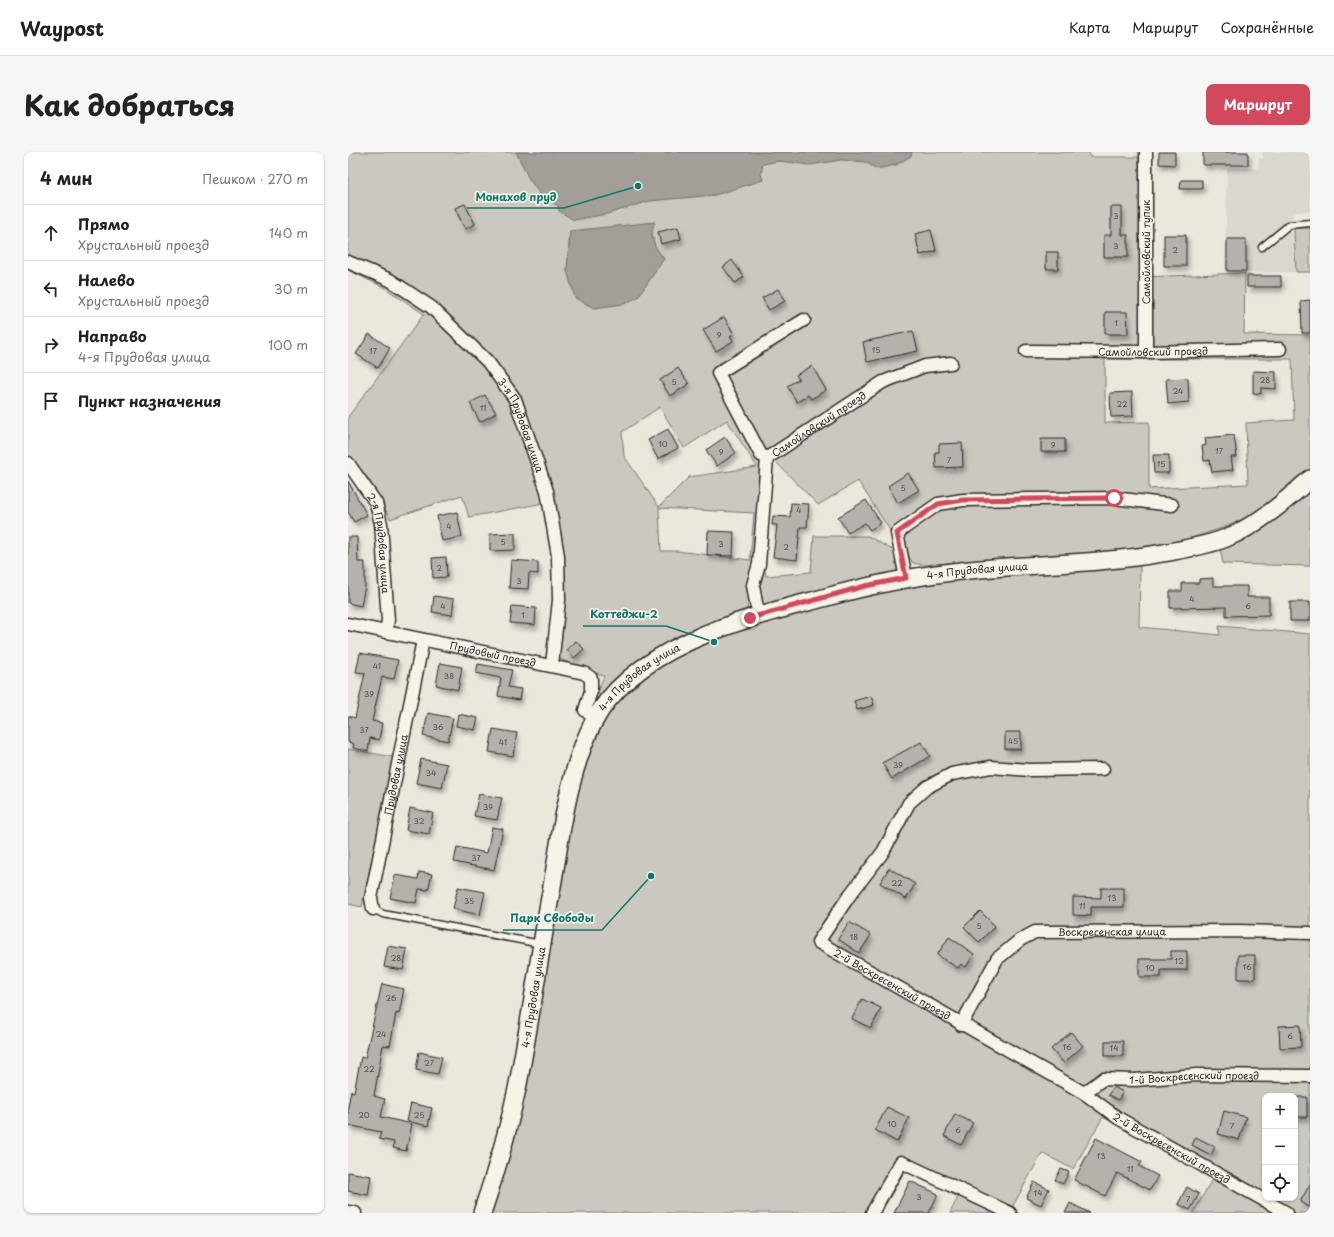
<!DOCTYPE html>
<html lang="ru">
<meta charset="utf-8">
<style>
:root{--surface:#fff;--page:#f6f6f6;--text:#222;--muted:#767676;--line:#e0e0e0;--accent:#d1495b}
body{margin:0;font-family:"Playpen Sans",sans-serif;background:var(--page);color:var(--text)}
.controls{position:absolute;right:12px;bottom:12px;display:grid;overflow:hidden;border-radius:8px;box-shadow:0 1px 3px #0004}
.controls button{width:36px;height:36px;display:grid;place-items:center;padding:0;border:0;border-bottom:1px solid var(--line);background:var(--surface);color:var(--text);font:20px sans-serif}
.stop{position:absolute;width:12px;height:12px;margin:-9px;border:3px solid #d1495b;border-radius:50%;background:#fff}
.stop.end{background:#d1495b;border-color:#fff;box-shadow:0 1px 4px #0008}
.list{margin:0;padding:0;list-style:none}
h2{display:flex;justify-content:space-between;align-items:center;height:52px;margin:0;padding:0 16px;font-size:17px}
h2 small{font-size:13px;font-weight:400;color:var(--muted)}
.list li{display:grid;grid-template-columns:26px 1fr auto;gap:12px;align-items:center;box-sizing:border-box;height:56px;padding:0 16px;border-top:1px solid var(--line)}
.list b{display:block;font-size:15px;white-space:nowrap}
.list p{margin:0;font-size:13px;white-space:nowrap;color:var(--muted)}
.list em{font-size:13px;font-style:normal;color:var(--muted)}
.icon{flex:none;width:22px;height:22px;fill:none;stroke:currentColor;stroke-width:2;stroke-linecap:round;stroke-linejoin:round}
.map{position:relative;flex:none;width:962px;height:1061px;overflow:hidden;border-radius:8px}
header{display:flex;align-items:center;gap:24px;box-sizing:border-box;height:56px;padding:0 20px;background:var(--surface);border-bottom:1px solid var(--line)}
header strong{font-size:19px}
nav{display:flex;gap:22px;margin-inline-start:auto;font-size:14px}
.intro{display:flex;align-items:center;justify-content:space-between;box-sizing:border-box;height:96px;padding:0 24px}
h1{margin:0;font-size:28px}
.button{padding:10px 18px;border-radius:8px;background:var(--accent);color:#fff;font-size:14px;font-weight:700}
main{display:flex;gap:24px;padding:0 24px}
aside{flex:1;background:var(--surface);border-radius:8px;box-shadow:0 1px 3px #0004}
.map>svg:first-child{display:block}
.built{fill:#dbd7ce}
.green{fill:#cbc8bf;stroke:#7b7a75;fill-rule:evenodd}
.water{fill:#a29f98;stroke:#72716c}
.building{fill:#b5b2ab;stroke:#2b2b2b;filter:url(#shadow)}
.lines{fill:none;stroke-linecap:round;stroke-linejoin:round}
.service-casing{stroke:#2b2b2b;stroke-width:9}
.minor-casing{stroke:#2b2b2b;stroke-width:15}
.secondary-casing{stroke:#2b2b2b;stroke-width:20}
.service{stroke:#f7f3e8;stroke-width:6}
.minor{stroke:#f7f3e8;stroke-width:12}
.secondary{stroke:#f7f3e8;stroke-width:17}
.route{stroke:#d1495b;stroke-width:5}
.labels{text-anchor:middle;stroke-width:3.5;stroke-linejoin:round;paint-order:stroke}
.number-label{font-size:8px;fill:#4e4d4b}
.street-label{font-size:10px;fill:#2b2b2b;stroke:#f7f3e8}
.leader{fill:none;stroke:#0f766e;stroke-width:1.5}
.callout-dot{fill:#0f766e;stroke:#f7f3e8;stroke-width:1.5}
.callout-label{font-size:11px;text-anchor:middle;font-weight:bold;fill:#0f766e;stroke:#f7f3e8;stroke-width:3.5;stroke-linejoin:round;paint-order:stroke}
</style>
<header>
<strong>Waypost</strong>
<nav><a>Карта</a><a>Маршрут</a><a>Сохранённые</a></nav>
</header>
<div class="intro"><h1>Как добраться</h1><a class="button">Маршрут</a></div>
<main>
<aside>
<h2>4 мин<small>Пешком · 270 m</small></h2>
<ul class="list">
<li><svg class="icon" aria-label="ahead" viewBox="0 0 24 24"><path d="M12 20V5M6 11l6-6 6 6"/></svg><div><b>Прямо</b><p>Хрустальный проезд</p></div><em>140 m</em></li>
<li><svg class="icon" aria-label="left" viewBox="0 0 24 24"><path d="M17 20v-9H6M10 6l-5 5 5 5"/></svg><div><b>Налево</b><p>Хрустальный проезд</p></div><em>30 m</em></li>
<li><svg class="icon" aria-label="right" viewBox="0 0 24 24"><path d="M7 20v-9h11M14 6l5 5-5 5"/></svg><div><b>Направо</b><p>4-я Прудовая улица</p></div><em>100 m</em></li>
<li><svg class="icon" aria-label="arrive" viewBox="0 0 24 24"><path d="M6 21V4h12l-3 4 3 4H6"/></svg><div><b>Пункт назначения</b></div></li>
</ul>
</aside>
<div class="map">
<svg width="962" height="1061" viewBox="0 0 962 1061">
<defs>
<filter id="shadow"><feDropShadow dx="2.5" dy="4.5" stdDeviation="2" flood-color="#0004"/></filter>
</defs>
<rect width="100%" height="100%" fill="#ebe7dd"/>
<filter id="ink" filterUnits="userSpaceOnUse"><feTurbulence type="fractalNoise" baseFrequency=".025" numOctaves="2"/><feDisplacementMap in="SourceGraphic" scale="8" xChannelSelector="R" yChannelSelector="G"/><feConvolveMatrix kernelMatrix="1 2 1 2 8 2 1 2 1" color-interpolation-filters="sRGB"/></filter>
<g filter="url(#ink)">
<path class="built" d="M915,0H962V58L945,61L948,120L877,121L879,16H910L911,7L915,6Z"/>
<path class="green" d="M0,0H741L742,5H791L793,125L897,121L896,182L962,183V318L935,341L906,362L877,375L834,389L789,398L575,413L565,411L561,405L554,385L545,383L510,329L470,353L425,307L422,311L416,412L418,424L463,420L466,384H520L548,400L552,411L548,420L515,427L419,454L414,452L403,437L399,458L320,490L273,522L252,544L249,541L256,524L212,507L204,497L207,448L205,403L196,351L121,365L114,343L42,367C32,344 18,320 0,303V265L76,162L37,136L0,118ZM303,78L307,95L316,107L219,119L222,79ZM757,207H944L946,268L898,271L900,332L801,337V270L757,271ZM312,255L336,296L379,268L409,315L341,325L311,355L276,304L274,280ZM311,356L406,361L402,408L329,399H313Z
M946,76H962V120H948Z
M962,336V414L875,412L872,395L916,375Z
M792,413L791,475L872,483L871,474L962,482V1061H845L865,1026L755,965L725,1017L694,1001L661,1061H602L610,1045L558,1017L533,1061H138L223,656L239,601L252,572L272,543L329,503L404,472L563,430ZM917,944H947V1046H917Z
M0,597L45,605L14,755L0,752Z"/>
<path class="water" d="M168,0H564L563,4L548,13L529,17L517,10L493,8L462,13L431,9L415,12L413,22L415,28L367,43L302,49L259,62L226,68L211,59L210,54L204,50L197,49L181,27Z
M307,70C300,84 307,96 316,107L290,145L276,152L246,156L227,146L219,119L222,79Z"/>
<path class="building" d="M811,0H827V13L811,12Z
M855,0H900V13H855Z
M833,28H854V37H832Z
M117,52L127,72L117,77L107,56Z
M763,55H774V83H780V105H756V83H763Z
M330,75L333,87L313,92L310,80Z
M583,78L588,99L572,103L567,82Z
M816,83H838V114H816Z
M879,87H898V119H879Z
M698,100H710V117H698Z
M384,108L396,125L387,131L375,115Z
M899,124H933V135H899Z
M430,137L437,149L421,158L414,146Z
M962,148V181H954L953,149Z
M757,160H779L780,182H757Z
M376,165L386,182L382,184L385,189L368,199L355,178Z
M565,179L570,199L519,210L515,190Z
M21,182L42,196L30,216L8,202Z
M464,214L478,238L463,247L460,243L449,250L439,234L451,227L448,223Z
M330,216L341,232L322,244L312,228Z
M905,219L928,220V237L913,236V242L905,241Z
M840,226L841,250L820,252L818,227Z
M784,240L785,264L763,265L762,241Z
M137,243L148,261L132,270L122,251Z
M320,277L330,296L310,307L300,288Z
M886,283L889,305H883L885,318L864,320L862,308L856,309L854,294L858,293L857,286Z
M377,285L388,301L369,314L358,298Z
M693,287H717V300H693Z
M614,291L615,315L588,316L587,300H591V292Z
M805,303H821V321H806Z
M560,321L571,338L550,351L540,334Z
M0,329L19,363L6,370L0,360Z
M518,348L533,371L522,378L517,371L500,381L490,365Z
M443,351L461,352L459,375H452L449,408L425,405L429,373H424L425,364L442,365Z
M109,360L114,385L94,389L89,364Z
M360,379L386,380L385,404L359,403Z
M167,381V398L142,399V382Z
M0,385H9L10,410H17V434L13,454L0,451Z
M98,405L99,425L85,426L84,406Z
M163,408L190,410V422L181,421L180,437L161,436Z
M865,426V434H899V445H921V463L878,464V455L822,456V439H834V431H851V427Z
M86,444L106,447L104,463L84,460Z
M942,450H962V469H942Z
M164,454L188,456L187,473L162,471Z
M228,489L236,497L226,506L219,497Z
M12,501L50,508L46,527L34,525L24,569L34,571L31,588L22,586L20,599L5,596L6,592L0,590V564L7,566L17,521L8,520Z
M92,511L114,515L110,538L88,533Z
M130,512L164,518L160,535L173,537L171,548L150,544L153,526L128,521Z
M523,544L526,553L509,558L506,549Z
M80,561L105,566L100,589L75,584Z
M110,562L130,566L127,578L108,574Z
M145,577L169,581L165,604L141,600Z
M657,580H673V597H657Z
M573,590L582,604L544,627L534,611Z
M73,607L99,612L94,636L68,631Z
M131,642L154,646L149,668L126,664Z
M62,656L85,661L81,682L58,678Z
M144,675L155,677L146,718L106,710L109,695L139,701Z
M541,716L567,732L558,747L532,731Z
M71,720L84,722L80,738L71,737L68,751L42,746L47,723L70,727Z
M110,735L137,740L132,763L105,757Z
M753,736H776V755H743V764L725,763V745L753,746Z
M632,759L647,774L631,790L616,775Z
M501,770L523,783L511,801L490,787Z
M601,785L626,802L618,815L613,812L610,816L589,803Z
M40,794L59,797L55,818L36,815Z
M823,799H839V818H813V825H791V807H823Z
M890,803H907V827H890Z
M34,832L56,837L51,862L48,861L42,894L35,893L26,944L37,947L33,965L64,972L58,999L45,996L46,990L31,987L33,980L0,973V954L3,939L6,940L13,905L17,906Z
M514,847L533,856L523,876L504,867Z
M952,873L953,895L932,896L931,874Z
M723,880L735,894L716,911L703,897Z
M757,889H775V904H757Z
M71,900L94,905L90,922L68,918Z
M766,935L775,940L770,948L760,943Z
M947,945H959V965H947Z
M63,951L84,956L80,974L59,969Z
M539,955L561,966L549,990L527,978Z
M876,959L898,965L891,988L870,982Z
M607,962L625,971L613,993L596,984Z
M848,985L867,995L863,1003L844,993Z
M748,986L794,1010L791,1014L810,1024L802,1038L769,1021L757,1044L726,1028Z
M713,1017L721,1020L715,1032L707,1028Z
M0,1020L23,1024L20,1043L0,1039Z
M562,1029L590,1042L581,1061H546Z
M686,1030L701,1037L693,1053L678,1046Z
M962,1032V1056L952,1050Z
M839,1035L851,1042L842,1058L830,1052Z
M722,1051L742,1061H717Z"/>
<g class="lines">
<defs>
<path id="service" d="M914,95L941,73L962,71
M25,757L35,762L193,792"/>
<g id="minor">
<path id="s1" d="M0,110L42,128L83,155L140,210L167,247L199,339L210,404L211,448L204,513"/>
<path id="s2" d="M678,199L798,200L932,197"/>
<path d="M798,200V0"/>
<path id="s3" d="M419,306L535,230L577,214L603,211"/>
<path d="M419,306L413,303L370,221L456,168"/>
<path id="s4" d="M0,311L28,351L33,372L40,468L38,480"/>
<path d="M558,426L549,381L590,352L615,348L766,346L824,353"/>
<path d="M412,463L408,451L405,433L411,412L419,306"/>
<path id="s5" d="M0,472L236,521L243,526V539L237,558L247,567"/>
<path id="s6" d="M755,617L681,618L643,615L604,622L579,635L561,651L535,700L501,744L470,790L736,941L770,966L939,1061"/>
<path id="s7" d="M25,757L23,746L75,488"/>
<path id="s8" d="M613,873L649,807L672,788L687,780L890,779L962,781"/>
<path id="s9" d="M736,941L755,927L787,928L848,923L962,924"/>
<path d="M0,1060L7,1061"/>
<path d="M524,1061L553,1010L662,1061"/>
</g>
<g id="secondary">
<path id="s10" d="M134,1061C148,1020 160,979 169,937C182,872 191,805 203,740C213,684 219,623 245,571C283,497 390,468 464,449C517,434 568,423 622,418C686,412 752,412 815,401C836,397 858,394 878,386C910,373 936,350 962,327"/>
</g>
</defs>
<use href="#service" class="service-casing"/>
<use href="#minor" class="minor-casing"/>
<use href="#secondary" class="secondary-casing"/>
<use href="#service" class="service"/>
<use href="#minor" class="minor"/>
<use href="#secondary" class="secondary"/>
</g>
</g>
<g class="lines" filter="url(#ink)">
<path class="route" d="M402,466L517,434L558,426L549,381L590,352L615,348L766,346"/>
</g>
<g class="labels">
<g class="number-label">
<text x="768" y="67">3</text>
<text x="768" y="97">3</text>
<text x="827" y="101">2</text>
<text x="768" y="174">1</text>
<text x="371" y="186">9</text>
<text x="528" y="201">15</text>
<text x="25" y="202">17</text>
<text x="917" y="231">28</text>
<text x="326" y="233">5</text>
<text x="830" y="242">24</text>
<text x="774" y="255">22</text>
<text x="135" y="259">11</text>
<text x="315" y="295">10</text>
<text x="705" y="296">9</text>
<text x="871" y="302">17</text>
<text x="373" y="303">9</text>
<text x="601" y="311">7</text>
<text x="813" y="315">15</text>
<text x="555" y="339">5</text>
<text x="451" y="361">4</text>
<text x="101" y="377">4</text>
<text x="155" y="393">5</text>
<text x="373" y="395">3</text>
<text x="438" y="398">2</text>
<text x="91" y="419">2</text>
<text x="171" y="432">3</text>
<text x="844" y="450">4</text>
<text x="95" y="457">4</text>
<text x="900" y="457">6</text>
<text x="175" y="466">1</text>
<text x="29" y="517">41</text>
<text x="101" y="527">38</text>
<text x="21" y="545">39</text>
<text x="90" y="578">36</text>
<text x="16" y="581">37</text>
<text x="665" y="592">45</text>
<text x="155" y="593">41</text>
<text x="550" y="616">39</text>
<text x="83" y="624">34</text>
<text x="140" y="658">39</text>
<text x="71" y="672">32</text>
<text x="128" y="709">37</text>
<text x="549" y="734">22</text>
<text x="764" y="749">13</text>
<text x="121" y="752">35</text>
<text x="734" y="757">11</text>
<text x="631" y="777">5</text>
<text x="506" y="788">18</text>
<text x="48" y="809">28</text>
<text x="831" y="812">12</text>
<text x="899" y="818">16</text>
<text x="802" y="819">10</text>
<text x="43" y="849">26</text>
<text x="33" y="885">24</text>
<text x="942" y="887">6</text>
<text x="719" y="898">16</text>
<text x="766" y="899">14</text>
<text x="81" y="914">27</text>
<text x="21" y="920">22</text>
<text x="16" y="966">20</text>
<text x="71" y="966">25</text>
<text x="544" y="975">10</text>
<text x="884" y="977">7</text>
<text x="610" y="981">6</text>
<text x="753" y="1007">13</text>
<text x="782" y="1020">11</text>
<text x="690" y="1044">14</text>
<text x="571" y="1048">3</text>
<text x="840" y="1050">7</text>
</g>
<g class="street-label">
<text transform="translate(798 100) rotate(-90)" y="4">Самойловский тупик</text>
<text dy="4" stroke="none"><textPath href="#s2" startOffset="127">Самойловский проезд</textPath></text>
<text dy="4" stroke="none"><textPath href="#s3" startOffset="62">Самойловский проезд</textPath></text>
<text dy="4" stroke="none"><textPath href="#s1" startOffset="246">3-я Прудовая улица</textPath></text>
<text dy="4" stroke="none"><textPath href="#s4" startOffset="89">2-я Прудовая улица</textPath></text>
<text dy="4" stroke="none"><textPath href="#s10" startOffset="930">4-я Прудовая улица</textPath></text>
<text dy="4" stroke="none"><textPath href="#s5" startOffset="148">Прудовый проезд</textPath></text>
<text dy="4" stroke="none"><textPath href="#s10" startOffset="570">4-я Прудовая улица</textPath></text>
<text dy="4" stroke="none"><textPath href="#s7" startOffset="137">Прудовая улица</textPath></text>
<text dy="4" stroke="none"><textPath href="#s8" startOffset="199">Воскресенская улица</textPath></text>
<text dy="4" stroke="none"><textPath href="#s6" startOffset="456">2-й Воскресенский проезд</textPath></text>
<text dy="4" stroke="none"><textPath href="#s10" startOffset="222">4-я Прудовая улица</textPath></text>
<text dy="4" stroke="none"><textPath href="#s9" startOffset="115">1-й Воскресенский проезд</textPath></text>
<text dy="4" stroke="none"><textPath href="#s6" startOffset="780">2-й Воскресенский проезд</textPath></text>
</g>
</g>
<path class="leader" d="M290 34L216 56H119M366 490L318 474H235M303 724L254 778H155"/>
<g class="callout-dot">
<circle cx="290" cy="34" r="4"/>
<circle cx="366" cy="490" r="4"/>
<circle cx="303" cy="724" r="4"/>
</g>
<g class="callout-label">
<text x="168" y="49">Монахов пруд</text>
<text x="276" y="466">Коттеджи-2</text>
<text x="204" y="770">Парк Свободы</text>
</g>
</svg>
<div class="controls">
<button>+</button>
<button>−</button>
<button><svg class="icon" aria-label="locate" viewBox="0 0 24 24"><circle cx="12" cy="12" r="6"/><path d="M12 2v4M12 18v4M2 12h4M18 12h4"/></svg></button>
</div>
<div class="stop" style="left:766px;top:346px"></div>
<div class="stop end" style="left:402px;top:466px"></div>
</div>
</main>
